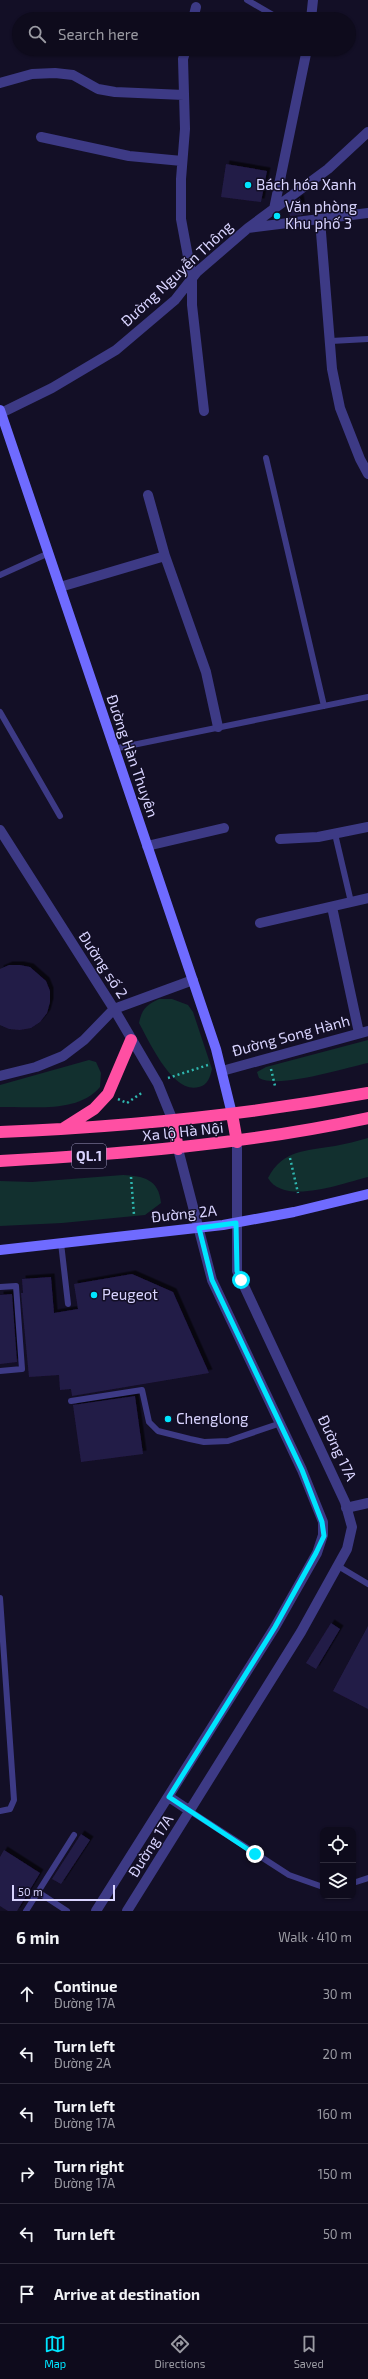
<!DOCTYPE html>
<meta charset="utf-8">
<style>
:root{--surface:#0e0b1c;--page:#171425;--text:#f1f3f6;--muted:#9b9ba3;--line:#2e2b3b;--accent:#00e5ff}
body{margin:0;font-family:"Exo 2",sans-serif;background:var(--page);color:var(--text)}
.controls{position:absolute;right:12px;bottom:12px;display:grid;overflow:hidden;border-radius:8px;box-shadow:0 1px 3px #0004}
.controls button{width:36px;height:36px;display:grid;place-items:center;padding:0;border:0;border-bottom:1px solid var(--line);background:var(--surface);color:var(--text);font:20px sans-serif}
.scale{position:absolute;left:12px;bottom:10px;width:103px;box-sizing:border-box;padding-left:4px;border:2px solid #d9d4ff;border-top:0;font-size:11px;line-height:14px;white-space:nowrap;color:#d9d4ff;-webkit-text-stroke:3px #130f26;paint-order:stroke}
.stop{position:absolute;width:12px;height:12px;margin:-9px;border:3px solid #00e5ff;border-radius:50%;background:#fff}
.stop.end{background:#00e5ff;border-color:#fff;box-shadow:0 1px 4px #0008}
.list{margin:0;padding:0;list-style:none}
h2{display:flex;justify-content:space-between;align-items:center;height:52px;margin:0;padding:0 16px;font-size:17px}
h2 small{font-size:13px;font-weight:400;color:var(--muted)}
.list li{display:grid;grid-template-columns:26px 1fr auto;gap:12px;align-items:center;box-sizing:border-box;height:60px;padding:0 16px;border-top:1px solid var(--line)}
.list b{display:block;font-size:15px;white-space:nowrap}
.list p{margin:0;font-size:13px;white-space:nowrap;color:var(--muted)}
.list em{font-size:13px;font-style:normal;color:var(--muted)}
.icon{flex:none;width:22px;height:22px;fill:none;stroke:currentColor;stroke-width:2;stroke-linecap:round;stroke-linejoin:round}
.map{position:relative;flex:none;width:368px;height:1911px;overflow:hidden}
.search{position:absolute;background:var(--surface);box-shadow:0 1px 3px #0004;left:12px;right:12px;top:12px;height:44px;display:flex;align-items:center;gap:10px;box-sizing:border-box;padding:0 14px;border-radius:22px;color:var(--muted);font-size:15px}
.sheet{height:412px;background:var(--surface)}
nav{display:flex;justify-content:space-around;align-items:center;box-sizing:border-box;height:56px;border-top:1px solid var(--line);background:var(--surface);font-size:11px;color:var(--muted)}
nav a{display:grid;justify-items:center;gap:2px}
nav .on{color:var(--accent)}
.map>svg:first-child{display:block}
.green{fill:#12302f}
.building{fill:#241b47;filter:url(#shadow)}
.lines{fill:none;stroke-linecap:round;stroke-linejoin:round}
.path{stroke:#2fb8b0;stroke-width:2.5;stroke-dasharray:2 3;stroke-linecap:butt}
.lane{stroke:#3d3a85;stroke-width:6}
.street{stroke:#3d3a85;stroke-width:10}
.secondary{stroke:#6f6bff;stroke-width:10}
.highway{stroke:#ff4fa3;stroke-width:12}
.route{stroke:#00e5ff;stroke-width:5}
.poi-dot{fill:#00e5ff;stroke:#130f26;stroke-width:1.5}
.labels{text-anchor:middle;stroke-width:3;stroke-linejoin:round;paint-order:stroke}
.shield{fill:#130f26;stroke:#9e99be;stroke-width:1}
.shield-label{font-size:14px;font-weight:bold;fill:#d9d4ff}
.poi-label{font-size:15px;fill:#d9d4ff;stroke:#130f26;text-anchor:start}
.street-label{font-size:15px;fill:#d9d4ff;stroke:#130f26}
</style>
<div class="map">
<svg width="368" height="1911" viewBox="0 0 368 1911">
<defs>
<filter id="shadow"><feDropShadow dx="3.5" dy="-3.5" stdDeviation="0" flood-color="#0009"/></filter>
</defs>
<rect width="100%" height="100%" fill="#130f26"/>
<path class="green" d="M159,999H172L188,1005L193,1012L212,1069C210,1077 208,1085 199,1087C173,1095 149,1041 139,1023C142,1009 146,1005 159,999Z
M368,1040V1063C344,1068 279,1089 259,1078L257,1072L266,1067Z
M89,1060L96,1062L101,1073L100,1087C77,1114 32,1106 0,1107V1085Z
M368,1138V1177C343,1183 284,1206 268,1178C283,1149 307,1151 335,1146C346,1144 357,1141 368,1138Z
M123,1175C143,1176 159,1179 161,1203L145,1215L62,1223L0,1226V1181L32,1182Z"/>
<path class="building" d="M226,164L267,171L261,202L221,197Z
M300,198L303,215L290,216L287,207Z
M9,965H20L30,967L46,981L50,991V1002L47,1013L40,1022L31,1028L20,1030L9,1029L0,1025V969Z
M132,1274L173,1292L209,1373L72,1396L71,1389L60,1390L59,1375L29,1377L21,1293H23L22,1279L51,1277L54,1313L78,1309L74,1284Z
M12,1294L17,1362L0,1364V1295Z
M135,1396L143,1454L81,1462L73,1405Z
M331,1623L340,1629L316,1669L306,1663Z
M368,1626V1709L333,1691Z
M81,1834L90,1840L61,1884L52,1879Z
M4,1850L40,1873L17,1911H8L0,1906V1857Z"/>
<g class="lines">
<path class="path" d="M271,1069L275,1086
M168,1078L208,1065
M118,1099L127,1103L143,1092
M290,1158L298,1193
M131,1177L134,1215"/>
<path class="lane" d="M247,0L280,19
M331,341L368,339
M266,458L324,706
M0,575L49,553
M0,712L60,816
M113,749L368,697
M335,834L351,902
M61,1243L68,1304
M0,1287L16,1286L22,1369L0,1371
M71,1401L142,1390L149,1422L158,1431L190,1439L204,1442L228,1441L281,1423
M338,1566L368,1584
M0,1598L14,1800L10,1809L0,1811
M190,1811L289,1875L323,1887
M353,1883L368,1878
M38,1892L67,1911
M26,1911L74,1835"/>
<path class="street" d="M193,19L196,7
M311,19L313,0
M186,49L183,59L185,129L181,179V219L192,278V305L204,411
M0,83L32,74L55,73L73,75L98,89L115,92L184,95
M41,137L129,156L182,161
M274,209L307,49
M320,220L332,369L340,408L360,459L368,474
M248,228L328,169L368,132
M1,413L52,388L116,350L175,300L197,272L248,228L368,213
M148,495L165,556
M60,587L165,556L206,672L218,727
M0,830L114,1009L158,1084L173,1121
M280,839L318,837L368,827
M147,846L224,828
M332,907L359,1033
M260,923L368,898
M222,1071L368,1031
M0,1076L36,1067L63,1056L84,1040L114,1009L193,980
M346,1508L368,1503
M169,1797L190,1811
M96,1911L275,1627L317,1553L323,1535V1522L302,1470L212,1280L178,1149
M127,1911L301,1632L347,1549L352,1527L345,1502L237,1271V1142"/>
<path class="secondary" d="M0,410L216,1049L232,1114
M0,1250L223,1225L294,1212L368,1194"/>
<path class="highway" d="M232,1114L237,1142
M173,1121L178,1149
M64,1128L94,1109L108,1094L131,1040
M0,1132C124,1127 246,1115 368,1093
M0,1161C124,1154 246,1144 368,1118"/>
</g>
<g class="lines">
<path class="route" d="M241,1280L237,1271L236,1223L199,1228L212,1280L302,1470L322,1522L324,1536L316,1553L275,1627L169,1797L255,1854"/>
</g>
<g class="poi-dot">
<circle cx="248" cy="185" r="4"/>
<circle cx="277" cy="216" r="4"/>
<circle cx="94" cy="1295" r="4"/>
<circle cx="168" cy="1419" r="4"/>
</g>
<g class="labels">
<rect class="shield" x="72" y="1144" width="34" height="24" rx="3"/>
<g class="shield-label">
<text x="89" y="1161">QL.1</text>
</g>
<g class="poi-label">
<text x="256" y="190">Bách hóa Xanh</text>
<text x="285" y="212">Văn phòng<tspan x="285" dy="17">Khu phố 3</tspan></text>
<text x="102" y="1300">Peugeot</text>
<text x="176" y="1424">Chenglong</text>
</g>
<g class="street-label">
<text transform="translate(177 274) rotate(-43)" y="5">Đường Nguyễn Thông</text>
<text transform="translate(132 756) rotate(71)" y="5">Đường Hàn Thuyên</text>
<text transform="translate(103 965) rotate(57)" y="5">Đường số 2</text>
<text transform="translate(291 1036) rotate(-15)" y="5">Đường Song Hành</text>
<text transform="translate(183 1132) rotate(-6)" y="5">Xa lộ Hà Nội</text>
<text transform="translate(184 1214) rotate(-6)" y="5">Đường 2A</text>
<text transform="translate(337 1448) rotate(65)" y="5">Đường 17A</text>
<text transform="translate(151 1846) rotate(-58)" y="5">Đường 17A</text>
</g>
</g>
</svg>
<div class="controls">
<button><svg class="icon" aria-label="locate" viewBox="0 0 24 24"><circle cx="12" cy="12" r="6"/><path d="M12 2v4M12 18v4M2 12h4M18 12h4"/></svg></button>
<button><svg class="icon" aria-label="layers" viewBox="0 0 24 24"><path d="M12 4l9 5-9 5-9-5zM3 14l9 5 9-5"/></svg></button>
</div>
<div class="scale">50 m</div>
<div class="stop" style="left:241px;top:1280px"></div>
<div class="stop end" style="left:255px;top:1854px"></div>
<div class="search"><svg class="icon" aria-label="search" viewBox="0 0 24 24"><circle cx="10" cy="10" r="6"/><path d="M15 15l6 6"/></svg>Search here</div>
</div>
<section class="sheet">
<h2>6 min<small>Walk · 410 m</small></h2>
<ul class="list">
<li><svg class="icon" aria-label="ahead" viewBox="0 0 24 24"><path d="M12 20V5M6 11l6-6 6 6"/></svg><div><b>Continue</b><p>Đường 17A</p></div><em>30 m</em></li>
<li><svg class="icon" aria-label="left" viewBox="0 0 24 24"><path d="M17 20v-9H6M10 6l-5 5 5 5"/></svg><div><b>Turn left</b><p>Đường 2A</p></div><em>20 m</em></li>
<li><svg class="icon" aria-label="left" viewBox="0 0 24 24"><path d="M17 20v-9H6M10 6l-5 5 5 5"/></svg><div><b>Turn left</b><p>Đường 17A</p></div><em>160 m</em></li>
<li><svg class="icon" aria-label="right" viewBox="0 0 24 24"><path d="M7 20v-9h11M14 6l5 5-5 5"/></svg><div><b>Turn right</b><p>Đường 17A</p></div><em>150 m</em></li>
<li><svg class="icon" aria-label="left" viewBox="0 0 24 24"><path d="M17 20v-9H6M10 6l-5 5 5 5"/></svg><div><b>Turn left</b></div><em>50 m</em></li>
<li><svg class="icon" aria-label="arrive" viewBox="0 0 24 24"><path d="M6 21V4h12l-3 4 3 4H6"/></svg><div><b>Arrive at destination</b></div></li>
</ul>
</section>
<nav>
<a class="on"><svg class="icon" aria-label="map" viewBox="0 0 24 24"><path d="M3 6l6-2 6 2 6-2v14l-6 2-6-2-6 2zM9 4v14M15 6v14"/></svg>Map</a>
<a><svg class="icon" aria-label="directions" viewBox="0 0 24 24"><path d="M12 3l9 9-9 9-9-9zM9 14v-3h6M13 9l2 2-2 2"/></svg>Directions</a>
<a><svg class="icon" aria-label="saved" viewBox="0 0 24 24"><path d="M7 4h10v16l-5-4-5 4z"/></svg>Saved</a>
</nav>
